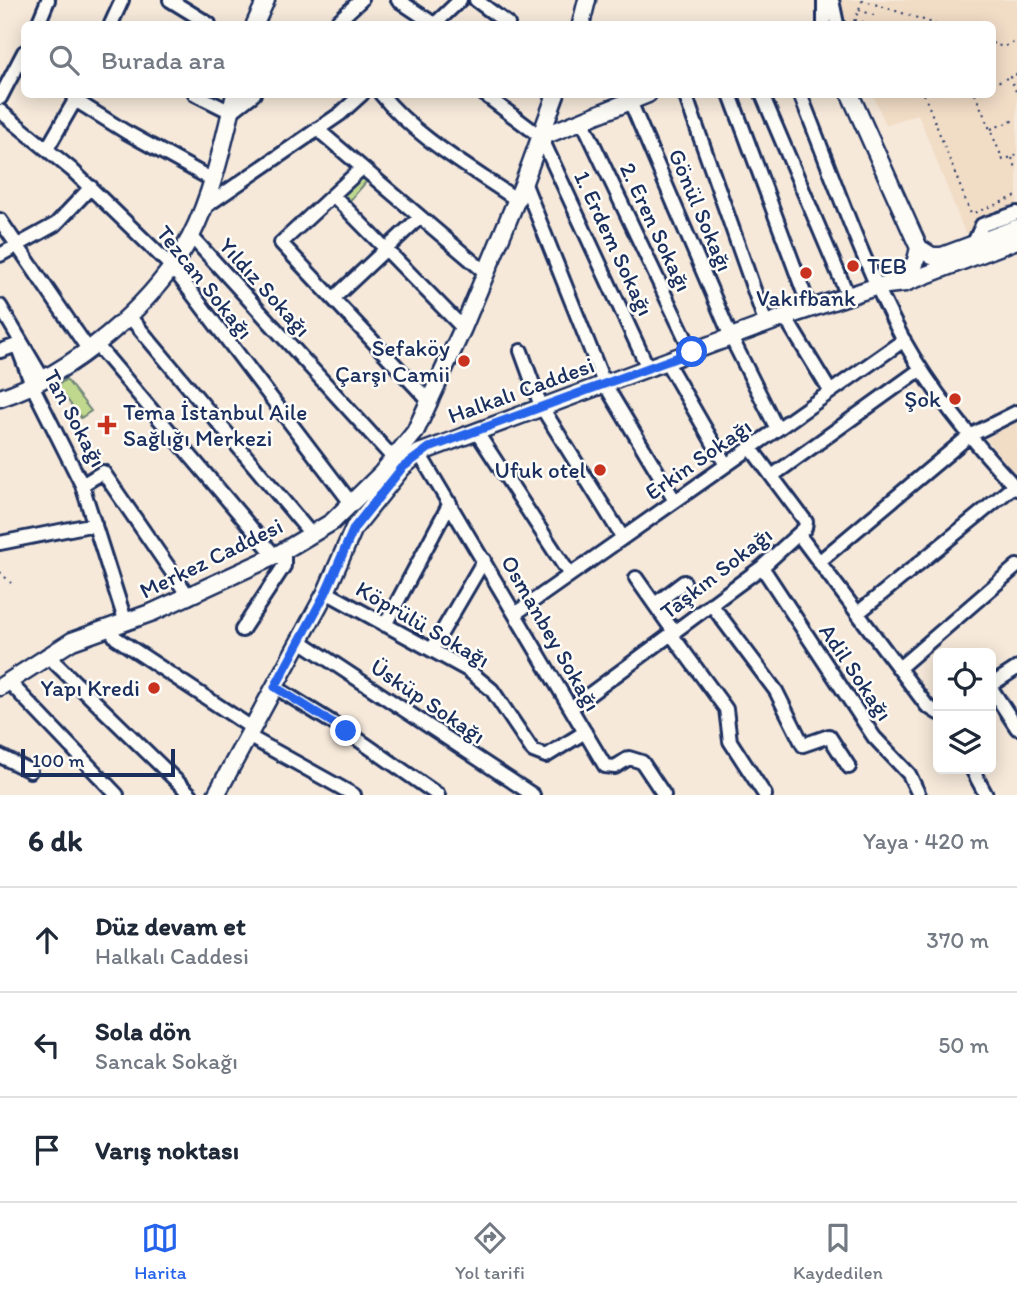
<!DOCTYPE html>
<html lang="tr">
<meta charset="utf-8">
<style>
:root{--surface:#fff;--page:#f2f2f3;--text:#1f2937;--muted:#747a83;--line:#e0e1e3;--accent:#2563eb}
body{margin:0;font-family:Itim,sans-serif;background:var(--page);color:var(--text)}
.controls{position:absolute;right:21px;bottom:21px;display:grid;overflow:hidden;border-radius:10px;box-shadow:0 4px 18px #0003}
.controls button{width:63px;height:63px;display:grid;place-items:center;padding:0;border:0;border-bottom:2px solid var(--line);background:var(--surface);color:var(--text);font:35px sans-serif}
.scale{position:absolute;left:21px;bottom:18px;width:154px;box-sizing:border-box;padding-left:7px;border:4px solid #1b2f5e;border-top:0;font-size:19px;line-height:24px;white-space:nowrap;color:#1b2f5e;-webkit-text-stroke:5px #fdfcf7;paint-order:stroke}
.stop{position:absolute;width:21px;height:21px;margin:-16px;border:5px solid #2563eb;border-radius:50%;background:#fff}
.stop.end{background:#2563eb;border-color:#fff;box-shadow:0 2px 7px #0008}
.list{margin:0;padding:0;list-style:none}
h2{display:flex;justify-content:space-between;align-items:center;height:91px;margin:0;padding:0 28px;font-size:30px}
h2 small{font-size:23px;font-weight:400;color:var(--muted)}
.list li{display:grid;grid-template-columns:46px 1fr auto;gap:21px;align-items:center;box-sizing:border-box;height:105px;padding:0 28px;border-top:2px solid var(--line)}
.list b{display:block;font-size:26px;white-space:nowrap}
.list p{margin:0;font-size:23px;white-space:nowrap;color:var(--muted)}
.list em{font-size:23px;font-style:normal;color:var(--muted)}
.icon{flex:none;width:38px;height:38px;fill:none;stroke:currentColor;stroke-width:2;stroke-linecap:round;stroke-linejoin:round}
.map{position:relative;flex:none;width:1017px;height:795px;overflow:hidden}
.search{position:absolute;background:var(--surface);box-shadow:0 4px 18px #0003;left:21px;right:21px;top:21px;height:77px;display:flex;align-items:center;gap:18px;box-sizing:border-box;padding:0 24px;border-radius:10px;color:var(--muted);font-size:26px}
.sheet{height:406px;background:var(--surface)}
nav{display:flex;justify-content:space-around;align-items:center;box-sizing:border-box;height:98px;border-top:2px solid var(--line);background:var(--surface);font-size:19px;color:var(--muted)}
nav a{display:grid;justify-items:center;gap:4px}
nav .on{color:var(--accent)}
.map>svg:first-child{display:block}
.built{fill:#f1dcc6}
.forest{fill:url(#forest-crowns);stroke:#6e8476;stroke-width:2}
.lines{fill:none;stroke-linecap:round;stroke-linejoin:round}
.minor-casing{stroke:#1b2f5e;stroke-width:18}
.major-casing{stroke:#1b2f5e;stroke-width:21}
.path{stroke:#1b2f5e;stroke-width:2;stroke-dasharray:2 5;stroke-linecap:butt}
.minor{stroke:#fdfcf7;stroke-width:12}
.major{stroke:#fdfcf7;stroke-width:16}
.route{stroke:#2563eb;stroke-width:9}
.poi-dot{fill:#c8321e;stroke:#fdfcf7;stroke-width:2.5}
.labels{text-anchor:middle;stroke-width:5;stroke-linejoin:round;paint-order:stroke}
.street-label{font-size:23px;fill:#1b2f5e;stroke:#fdfcf7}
.poi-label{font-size:23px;fill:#1b2f5e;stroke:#fdfcf7;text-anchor:end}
</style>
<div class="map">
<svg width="1017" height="795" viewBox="0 0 1017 795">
<defs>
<pattern id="forest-crowns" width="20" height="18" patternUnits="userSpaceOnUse" patternTransform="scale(1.75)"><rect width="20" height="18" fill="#c0d88e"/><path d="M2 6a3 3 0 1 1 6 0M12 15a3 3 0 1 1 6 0" fill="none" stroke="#a4ba7d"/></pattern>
</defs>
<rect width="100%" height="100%" fill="#f6e9da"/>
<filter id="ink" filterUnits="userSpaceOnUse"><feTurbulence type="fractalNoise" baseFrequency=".0143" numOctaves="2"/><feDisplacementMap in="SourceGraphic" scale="14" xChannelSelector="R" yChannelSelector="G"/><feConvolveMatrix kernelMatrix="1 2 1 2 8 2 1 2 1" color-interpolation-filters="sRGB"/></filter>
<g filter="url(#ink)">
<path class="built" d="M833,0H1017V211L965,233L918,114L886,125L873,95L992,94V24H843Z
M1017,421V476L986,439Z"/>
<path class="forest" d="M359,173L367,181L346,205L337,196Z
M66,379L91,411L81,418L57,386Z"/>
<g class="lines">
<defs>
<path id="minor" d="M170,0L209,24
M398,0L434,24
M476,0L508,24
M832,0L837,24
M38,24L48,0
M111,24L122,0
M335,24L361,0
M435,24L460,0
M824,24V0
M195,94L231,112L254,94
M381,94C416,138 471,168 517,200
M484,94L541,137L648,368
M685,94L766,324
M730,94L810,309
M762,94L848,296
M800,94C833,176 862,263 904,341C934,395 975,444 1017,489
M0,98L24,52
M75,100L126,132L211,179
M630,101L731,337L777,429
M0,111L72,170L172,267L351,503
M582,120L692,352
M317,129L486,273
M47,149L78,95
M362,168L281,243L429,401
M524,182L604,383L675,501
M333,195L463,328
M203,208L340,114L362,94
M0,220L88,349
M191,236L394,459
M973,245L982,225L1017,213
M0,255L56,224L91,187
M334,298L419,218
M0,306L43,379
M129,316L311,534
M785,317L830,391
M95,343L275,556
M0,351L17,345L32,385L82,485L103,472L189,597
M521,351L541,406L623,538
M666,361L726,465
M476,431L570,575
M419,453L605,766L615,767L629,758L642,762L664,795
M772,476L921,369
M82,485L126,623
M799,535L927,706L938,713
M0,543L95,524
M820,561L969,436L1017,412
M762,567L874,737L909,774L919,795
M636,578L674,632
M326,592L468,670L492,690L533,751L546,756L585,732
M655,604L684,582
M711,604L776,691L803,745L829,736L849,767
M516,613L904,340
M858,613L1014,486
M385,625L450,503
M110,629L116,638L252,728
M242,630L284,566V550
M671,634L726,709L730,741L765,795
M300,641L533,795
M432,649L484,560
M47,655L191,795
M899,668L1017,566
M10,683L117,795
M991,685L1017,668
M275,687L346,731L438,795
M991,688L1017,728
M571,708L762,567L805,528L806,522L750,447
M248,736L354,795
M0,756L30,771
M972,769L986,795"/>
<path id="major" d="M255,24L266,0
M581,24L587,0
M850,94L919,248
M541,137L648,94
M919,248L932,256H942L1017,228
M893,279L915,264L919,248
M0,398C72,374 154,305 190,238C212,196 224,141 235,94
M0,687L72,641L153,612L275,556L332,522L381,474L415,432L463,328L524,182L556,94
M216,795L326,592L354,528L402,468L419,453L785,317L878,286L905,283L1017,240"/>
</defs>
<use href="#minor" class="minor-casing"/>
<use href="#major" class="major-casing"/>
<path class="path" d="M862,0L936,24
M859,10L874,15
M855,20L870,24
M847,24L855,20L862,1
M992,43L1003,47L1017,41
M1017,74L1010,77L1017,94
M992,84L1010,77
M924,94L971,214L1017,196
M975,94L1003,160L1017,155
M991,129L1017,119
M1012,158L1017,170
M0,572L11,583"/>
<use href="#minor" class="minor"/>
<use href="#major" class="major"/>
</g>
</g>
<g class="lines" filter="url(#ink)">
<path class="route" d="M346,731L275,687L326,592L354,528L402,468L429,448L692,352"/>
</g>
<g class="poi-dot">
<circle cx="853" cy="266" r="7"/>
<circle cx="806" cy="273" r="7"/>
<circle cx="464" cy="361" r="7"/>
<circle cx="955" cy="399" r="7"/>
<path d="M103.5 414.5h7v7h7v7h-7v7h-7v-7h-7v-7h7z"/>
<circle cx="600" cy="470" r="7"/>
<circle cx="154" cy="688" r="7"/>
</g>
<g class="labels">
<g class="street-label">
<text transform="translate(701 210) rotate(67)" y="8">Gönül Sokağı</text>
<text transform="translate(656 227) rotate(65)" y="8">2. Eren Sokağı</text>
<text transform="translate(614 243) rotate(65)" y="8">1. Erdem Sokağı</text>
<text transform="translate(205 282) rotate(51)" y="8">Tezcan Sokağı</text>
<text transform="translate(265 287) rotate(48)" y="8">Yıldız Sokağı</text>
<text transform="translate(521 390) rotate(-20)" y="8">Halkalı Caddesi</text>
<text transform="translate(75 418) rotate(62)" y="8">Tan Sokağı</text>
<text transform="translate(698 459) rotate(-35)" y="8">Erkin Sokağı</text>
<text transform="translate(211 558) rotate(-26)" y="8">Merkez Caddesi</text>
<text transform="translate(716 573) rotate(-38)" y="8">Taşkın Sokağı</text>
<text transform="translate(423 624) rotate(30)" y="8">Köprülü Sokağı</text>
<text transform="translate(551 633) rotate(60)" y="8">Osmanbey Sokağı</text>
<text transform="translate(856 672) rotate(56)" y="8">Adil Sokağı</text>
<text transform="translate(428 701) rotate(34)" y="8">Üsküp Sokağı</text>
</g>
<g class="poi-label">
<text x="867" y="274" text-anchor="start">TEB</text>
<text x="806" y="306" text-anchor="middle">Vakıfbank</text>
<text x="450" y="356">Sefaköy<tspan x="450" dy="26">Çarşı Camii</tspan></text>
<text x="941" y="407">Şok</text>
<text x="123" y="420" text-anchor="start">Tema İstanbul Aile<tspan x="123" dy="26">Sağlığı Merkezi</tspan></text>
<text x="586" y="478">Ufuk otel</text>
<text x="140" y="696">Yapı Kredi</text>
</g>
</g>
</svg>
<div class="controls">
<button><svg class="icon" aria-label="locate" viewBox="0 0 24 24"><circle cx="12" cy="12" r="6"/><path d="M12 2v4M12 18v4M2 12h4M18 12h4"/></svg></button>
<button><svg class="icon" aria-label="layers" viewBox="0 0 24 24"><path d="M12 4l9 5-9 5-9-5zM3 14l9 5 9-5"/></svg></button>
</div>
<div class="scale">100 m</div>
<div class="stop" style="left:692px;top:352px"></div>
<div class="stop end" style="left:346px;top:731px"></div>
<div class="search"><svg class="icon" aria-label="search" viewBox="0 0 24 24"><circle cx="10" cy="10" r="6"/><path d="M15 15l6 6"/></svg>Burada ara</div>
</div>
<section class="sheet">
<h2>6 dk<small>Yaya · 420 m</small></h2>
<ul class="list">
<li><svg class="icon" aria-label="ahead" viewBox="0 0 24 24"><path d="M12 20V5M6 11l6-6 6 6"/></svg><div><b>Düz devam et</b><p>Halkalı Caddesi</p></div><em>370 m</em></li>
<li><svg class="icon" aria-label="left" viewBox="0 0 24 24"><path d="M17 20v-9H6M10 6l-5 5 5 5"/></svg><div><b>Sola dön</b><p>Sancak Sokağı</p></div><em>50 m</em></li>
<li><svg class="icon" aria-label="arrive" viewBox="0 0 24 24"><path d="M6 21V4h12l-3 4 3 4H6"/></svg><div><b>Varış noktası</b></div></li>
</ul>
</section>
<nav>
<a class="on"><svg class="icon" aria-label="map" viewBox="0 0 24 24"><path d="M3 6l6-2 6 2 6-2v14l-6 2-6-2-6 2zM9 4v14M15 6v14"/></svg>Harita</a>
<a><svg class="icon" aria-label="directions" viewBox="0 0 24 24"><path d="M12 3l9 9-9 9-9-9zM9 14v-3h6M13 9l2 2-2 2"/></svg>Yol tarifi</a>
<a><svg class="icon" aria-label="saved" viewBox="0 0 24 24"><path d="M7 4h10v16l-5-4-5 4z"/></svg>Kaydedilen</a>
</nav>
